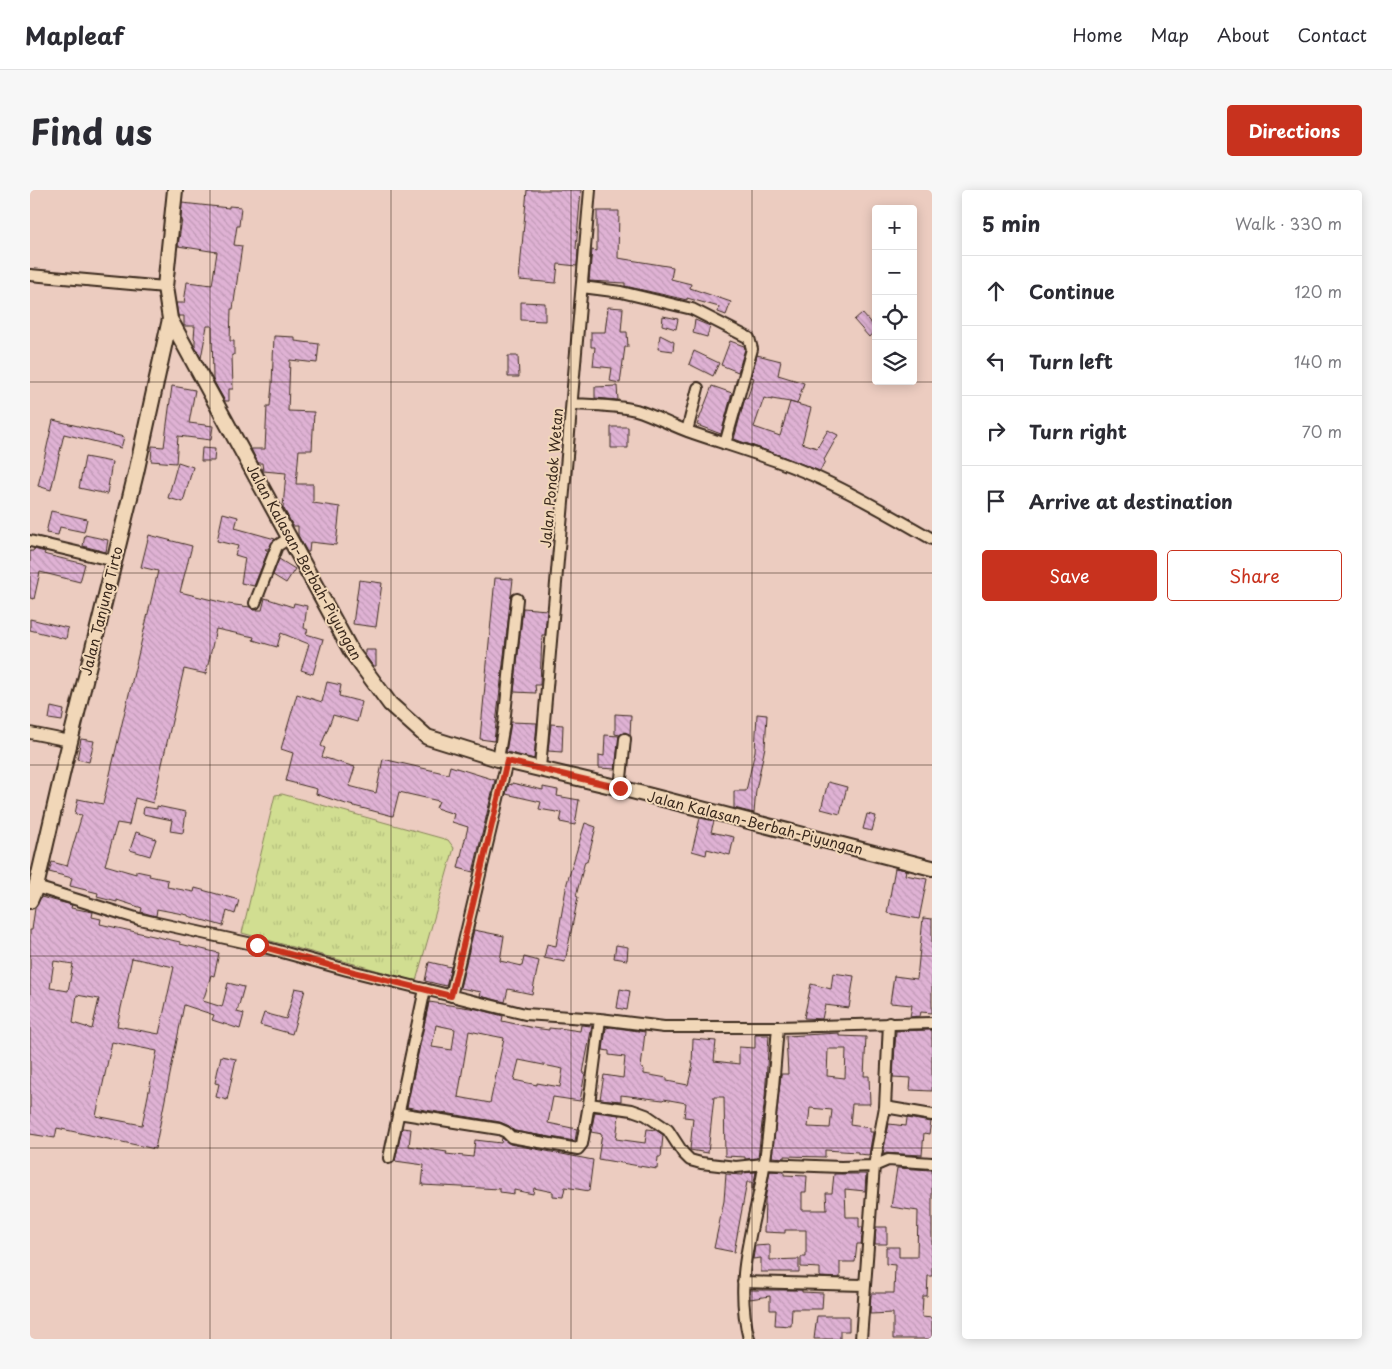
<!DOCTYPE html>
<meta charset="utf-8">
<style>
:root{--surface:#fff;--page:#f7f7f7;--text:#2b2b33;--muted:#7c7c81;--line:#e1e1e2;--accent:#c8321e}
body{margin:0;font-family:"Playpen Sans",sans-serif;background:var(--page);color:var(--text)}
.controls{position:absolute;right:15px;top:15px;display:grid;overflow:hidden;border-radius:5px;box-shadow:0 2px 12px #0003}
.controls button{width:45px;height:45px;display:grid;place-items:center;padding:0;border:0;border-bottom:1px solid var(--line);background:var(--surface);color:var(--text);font:25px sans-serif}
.stop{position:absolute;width:15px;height:15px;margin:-11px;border:4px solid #c8321e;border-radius:50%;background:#fff}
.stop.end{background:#c8321e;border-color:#fff;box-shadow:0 1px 5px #0008}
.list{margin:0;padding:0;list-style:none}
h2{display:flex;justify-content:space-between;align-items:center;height:65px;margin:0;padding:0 20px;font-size:21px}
h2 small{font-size:16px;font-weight:400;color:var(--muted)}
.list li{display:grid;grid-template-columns:32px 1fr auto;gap:15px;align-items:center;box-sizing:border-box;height:70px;padding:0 20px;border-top:1px solid var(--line)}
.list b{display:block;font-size:19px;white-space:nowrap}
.list em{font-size:16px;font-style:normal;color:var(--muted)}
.actions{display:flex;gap:10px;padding:15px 20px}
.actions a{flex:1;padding:11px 0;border:1px solid var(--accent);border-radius:5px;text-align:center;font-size:18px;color:var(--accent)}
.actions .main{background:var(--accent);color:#fff}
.icon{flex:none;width:28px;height:28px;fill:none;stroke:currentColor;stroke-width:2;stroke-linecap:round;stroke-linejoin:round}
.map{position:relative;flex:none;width:902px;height:1149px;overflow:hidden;border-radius:5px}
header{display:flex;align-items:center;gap:30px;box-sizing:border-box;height:70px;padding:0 25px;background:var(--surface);border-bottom:1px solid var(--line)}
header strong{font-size:24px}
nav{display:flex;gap:28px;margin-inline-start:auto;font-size:18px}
.intro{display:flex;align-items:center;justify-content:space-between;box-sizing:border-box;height:120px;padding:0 30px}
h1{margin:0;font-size:35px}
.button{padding:12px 22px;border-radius:5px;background:var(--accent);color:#fff;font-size:18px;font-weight:700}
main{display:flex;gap:30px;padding:0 30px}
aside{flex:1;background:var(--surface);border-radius:5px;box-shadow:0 2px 12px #0003}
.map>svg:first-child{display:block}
.grass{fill:url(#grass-tufts);stroke:#868458}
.building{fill:url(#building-back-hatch);stroke:#3b2a1e;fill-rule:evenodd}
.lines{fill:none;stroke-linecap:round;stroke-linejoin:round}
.street-casing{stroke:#3b2a1e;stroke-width:14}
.secondary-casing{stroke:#3b2a1e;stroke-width:18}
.street{stroke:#f1d7b8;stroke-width:10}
.secondary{stroke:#f1d7b8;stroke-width:14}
.route{stroke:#c8321e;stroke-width:6}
.grid{fill:none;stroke:#3b2a1e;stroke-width:1;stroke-opacity:0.55}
.labels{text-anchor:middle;stroke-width:4;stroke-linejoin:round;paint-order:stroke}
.street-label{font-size:14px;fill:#3b2a1e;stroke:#f1d7b8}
</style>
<header>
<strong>Mapleaf</strong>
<nav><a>Home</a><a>Map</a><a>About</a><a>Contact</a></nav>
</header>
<div class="intro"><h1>Find us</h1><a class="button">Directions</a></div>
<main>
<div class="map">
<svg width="902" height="1149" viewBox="0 0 902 1149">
<defs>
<pattern id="grass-tufts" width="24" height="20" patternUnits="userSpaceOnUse" patternTransform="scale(1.25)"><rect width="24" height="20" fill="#d1de91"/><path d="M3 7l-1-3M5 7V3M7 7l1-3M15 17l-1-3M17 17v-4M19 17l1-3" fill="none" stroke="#b4bf7d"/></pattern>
<pattern id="building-back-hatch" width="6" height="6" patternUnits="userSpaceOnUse" patternTransform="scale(1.25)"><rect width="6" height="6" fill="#dfb2d4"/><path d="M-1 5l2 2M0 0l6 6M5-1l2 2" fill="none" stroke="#c099b6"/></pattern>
</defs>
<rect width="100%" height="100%" fill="#ecccc0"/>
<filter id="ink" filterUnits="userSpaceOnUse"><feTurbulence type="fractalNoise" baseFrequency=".02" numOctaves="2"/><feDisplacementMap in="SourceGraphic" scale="10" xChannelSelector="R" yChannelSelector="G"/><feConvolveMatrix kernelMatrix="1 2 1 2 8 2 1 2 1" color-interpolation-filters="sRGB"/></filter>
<g filter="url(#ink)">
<path class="grass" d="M252,604L418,650L424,658L386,791L212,743L245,605Z"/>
<path class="building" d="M497,0H551L546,59L548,60L547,76L528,74L526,93L489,90Z
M152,13L199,18V16L211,17L209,36H207L204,55L212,56L203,119H201L200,151H204V165H202L203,199H199V211H195L183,190L182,136H177L171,168L165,157V149L164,148L165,136H154V126H148L146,113H154L157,92L182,95L187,62L148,56L152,29H151Z
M567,21H589L588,68L643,77L641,89L661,94L660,98L701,112L696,125L688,122L689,117L657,108V110L595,96V93L559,91L562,60L567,61Z
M491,112L515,113V131L491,130Z
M578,117L593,118L591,142H597L598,157H595L590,193L580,191L582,178L563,176L565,157H561V142H575Z
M832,123L846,139L839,147L824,130Z
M633,126L648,129L646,139L632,135Z
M665,130L680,136L677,147L663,143Z
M630,145L644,152L643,161L628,159Z
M244,146L265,147V151L289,154L287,173L260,170L258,221L284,222L282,260H269L266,294H283V313L310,317L306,355L280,352L279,362H277L268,345V336H263L253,317L256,283L233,281L232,273H228L221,259H235L237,216H240L242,195Z
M700,151L714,156L715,159L708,182L691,175Z
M664,161L689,173L683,186L659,174Z
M727,165L751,171L748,185L774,193L767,214L760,212L781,218L772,253L787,258L798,240L808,245L794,270L795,271L790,281L749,265L704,249L715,208L717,209L724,188L721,187ZM734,208L742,210V209L760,212L750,246L724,237Z
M478,166H488L489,187H478Z
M142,196L165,200L159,233L183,236L181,250L148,246L146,273L121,271L122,256L134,257Z
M587,196L588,210L565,208V197Z
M682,196L702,203L691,244L667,235Z
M23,230L94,247L91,258L34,244L21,300L8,296Z
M581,237H598V258H581Z
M172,258L185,259L184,271H171Z
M55,267L82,272L77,304L49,298Z
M148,272L163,277L153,312L138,308Z
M21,321L57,329L54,342L30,337L28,345L16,343Z
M193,323L208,327L205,338L245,349L238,359H235L238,361L224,396L211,393L215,368L205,365L208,356L187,351Z
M55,345L78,350L76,362L53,356Z
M119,345L162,356L150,402L198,414L220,417L223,420H232L235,408L263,417L264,413L277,416L274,438L278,440L276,444L293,449L283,484L271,480L279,454L251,443L247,457L223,450L224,447L186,439L176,484L154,479L123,613L105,608L99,635L87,633L75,675L106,684V681L120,684L119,686L138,690L137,697L164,702L165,698L209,710L205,724L197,721L193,736L158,726V725L127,719L126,726L111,722L112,718L87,710V712L67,707L68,703L40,696L42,688L19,682L22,672L37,676L52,625L45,624L48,609L73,614L128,381L111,377Z
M4,359L15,362L14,364L17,365L55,374L50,392L10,382L4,409L0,408V361H3Z
M249,369L265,379L256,393L243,385Z
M465,388L483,389L464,551L450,549Z
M329,390L352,393L346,437L323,434Z
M493,418L517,420L515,445H512L510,495H505L506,503L484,502Z
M0,429L38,438L36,449L0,440Z
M335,460H346V476H343L335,465Z
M297,492L311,495L309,506L332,512L327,532L303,525L291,556L295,558L292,567L325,577L319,596L346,603L353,569L418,584L420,576L465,590L443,682L428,678L438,637L422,632L424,624L406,618L409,611L369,602L363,626L316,614L286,604L287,599L256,591L263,563L251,559L267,504L292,512Z
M21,517L34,520L32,531L19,529Z
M585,524L601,525L600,545L595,542L590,545L585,544Z
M727,524L737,525L735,557L726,600L724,623L704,618V601H716L725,561Z
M481,532L507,533L504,569L476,562Z
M521,534L533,535L532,562L518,561Z
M575,545L589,546L585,579L569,578V565L574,566Z
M51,549L64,551L59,572L47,569Z
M798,592L817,597L810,624L791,619Z
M482,593L513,600V597L528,600L527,606L549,610L545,635L530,632L532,623L509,619L511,612L476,604L479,594L482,595Z
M127,616L156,622L153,643L140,641L142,630L113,624L114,617L127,619Z
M837,624L846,626L842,641L833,639Z
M670,628L684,631L681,642L704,647L700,665L677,659L676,665L662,661Z
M555,633L566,637L557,672L555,671L546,706L548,707L535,772L514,768L517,754L526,756L537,693Z
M106,642L126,649L120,666L100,660Z
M865,678L876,680L875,685L897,689L889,729L857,723Z
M11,707L42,715L41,718L63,722L62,727L71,729L70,734L150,752V754L189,763L184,786L181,785L173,811L192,817L198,793L214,797L207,822L214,824L210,839L182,830L184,825L154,815L125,959L27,938L25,948L0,944V740H2L5,718ZM102,768L144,777L129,844L87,836ZM24,771L43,774L38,801L20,798ZM47,805L69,809L62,839L43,833ZM82,852L127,861L112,935L66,926Z
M893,728L902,729V823L891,822L890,826L880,827L882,815L860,813L864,786L887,789Z
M444,740L474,746L470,771L492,776L494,767L509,771L502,804L478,799L475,812L450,806L451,802L430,798Z
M586,755L598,757L597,770L584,768Z
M399,772L421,777L416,796L395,791Z
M803,783L824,786L819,818L795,815L792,829L774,828L781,794L801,799Z
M265,798L275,800L262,844L230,835L234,823L256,829Z
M590,799L600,801L597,820L587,818Z
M399,812L447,819L473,826L472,831L504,838L519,840V838L529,839V838L550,841L551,835L562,836L553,883H555L550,911L523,907L518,933L547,939L545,951L484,941L479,936L470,932L377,917ZM406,835L425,839L422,860L402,857ZM439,841L474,848L460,913L428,907ZM489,870L533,879L530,897L507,893V895L484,890Z
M581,837L615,842L611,878L614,879V884L637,888V891L658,895L663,874H662L663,849L686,851L684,871L709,874V857L725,858V845H739L735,907L728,968L715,969V967L695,966L694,907H684L678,963L660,960L663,928L654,927L656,913L634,909L633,910L591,905V911L570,909L574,885L593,888L595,867L579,865V861L573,860L576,838Z
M902,840V901L880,900L881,888L863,887L866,841Z
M809,843V846L836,847L834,886H839L840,914H822L820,935L840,938V942H843L839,965L828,964V962L795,960V967L755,966V968L742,967L751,884H758L756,846ZM798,859H816L815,888L797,886ZM780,918L802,920L800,938L778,937Z
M191,866L206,869L197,910L186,907L189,894L185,893Z
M565,922L589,925L586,949L615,953L617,939L626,940L633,945L631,967H628L627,979L568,969L572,944L561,942Z
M877,928L901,932L899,944L894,943L892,965L853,963L859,934L876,936Z
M372,938L381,939L379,956L417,962L416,964L443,967L445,950L471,953L472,948L480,954L563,970L559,1001L535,997L533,1007L523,1006V1002L504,998L503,1004L484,1000V1004L470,1002V999L392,995L394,975L365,971Z
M867,978L902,980V1086H898L897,1106H893L892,1127L902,1128V1149H863V1123L840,1124L841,1103H864L865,1075L856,1074V1057H869V1067H887L888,1021L861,1017Z
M740,981L754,982V985L777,986L776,1002H772V1020H797L796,1003H802L804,984H836L835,1001L815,999L816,1027H829V1037H833L831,1054H827L825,1072H810V1088L790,1087V1078L771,1077V1067H776V1040H755V1043L734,1042L735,1010Z
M726,982L722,1002V992H717L704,1062L684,1058L694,1011L696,984L713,985V983Z
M846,1037H857V1054H845Z
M740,1055V1070L769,1069V1082H731V1068L723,1069L725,1056Z
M720,1100H772V1102L793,1103L792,1119H762L761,1136L745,1135L746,1120H740V1106L720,1109Z
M787,1126H819V1141H810V1149H784Z"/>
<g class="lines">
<defs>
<path id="street" d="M0,85L135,97
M552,97L591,102L662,119L719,148L722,159L695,254
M542,214C563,215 586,215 606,220C626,226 644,237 663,243C707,258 753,271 795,291C832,308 867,329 902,349
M657,241L668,198
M0,351L85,371
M225,413L247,356L259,348
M0,543L40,551
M468,569L474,534L487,409
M510,578L560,0
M590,598L595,549
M6,697L109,729L227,755L317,780L495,824L570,829L634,837H748L902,833
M421,806L477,571
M559,914L602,920L616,925L638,940L653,963L660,970L671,973L706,977L734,974L811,977L844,976L858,970L902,973
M855,917L859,833
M368,923L469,939L476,942L481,947L548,959L552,954L559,914L570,829
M359,968L395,799
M713,1092L834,1095
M719,1149C703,1085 724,1039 734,977C741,931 744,884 748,837
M831,1149L844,976L855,917L902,925"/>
<path id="secondary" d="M145,0L135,97L140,129L321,461L360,514L397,547L468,569L590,598L902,678
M0,711L6,697L35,572L106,283L140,129"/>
</defs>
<use href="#street" class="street-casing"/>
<use href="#secondary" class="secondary-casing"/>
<use href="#street" class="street"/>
<use href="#secondary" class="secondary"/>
</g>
</g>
<g class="lines" filter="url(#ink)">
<path class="route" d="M227,755L316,780L421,806L477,571L590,598"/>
</g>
<path class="grid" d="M180,0V1149M361,0V1149M541,0V1149M722,0V1149M0,192H902M0,383H902M0,575H902M0,766H902M0,958H902"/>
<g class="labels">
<g class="street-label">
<text transform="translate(522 288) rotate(-85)" y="5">Jalan Pondok Wetan</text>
<text transform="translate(274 372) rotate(61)" y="5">Jalan Kalasan-Berbah-Piyungan</text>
<text transform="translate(72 421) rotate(-76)" y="5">Jalan Tanjung Tirto</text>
<text transform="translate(725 633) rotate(14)" y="5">Jalan Kalasan-Berbah-Piyungan</text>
</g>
</g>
</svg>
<div class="controls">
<button>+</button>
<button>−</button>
<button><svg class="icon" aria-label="locate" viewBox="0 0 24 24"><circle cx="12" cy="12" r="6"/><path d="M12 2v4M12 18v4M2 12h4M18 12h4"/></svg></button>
<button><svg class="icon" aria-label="layers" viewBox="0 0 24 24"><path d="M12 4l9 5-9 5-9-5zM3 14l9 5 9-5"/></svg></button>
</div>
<div class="stop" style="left:227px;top:755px"></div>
<div class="stop end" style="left:590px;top:598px"></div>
</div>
<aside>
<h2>5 min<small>Walk · 330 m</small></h2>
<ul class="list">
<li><svg class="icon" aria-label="ahead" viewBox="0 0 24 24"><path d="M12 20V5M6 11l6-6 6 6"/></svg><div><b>Continue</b></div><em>120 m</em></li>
<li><svg class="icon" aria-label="left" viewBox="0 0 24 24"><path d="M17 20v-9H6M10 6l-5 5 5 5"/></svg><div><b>Turn left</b></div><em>140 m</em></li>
<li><svg class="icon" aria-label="right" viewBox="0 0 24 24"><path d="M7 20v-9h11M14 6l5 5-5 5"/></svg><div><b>Turn right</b></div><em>70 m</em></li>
<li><svg class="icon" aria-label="arrive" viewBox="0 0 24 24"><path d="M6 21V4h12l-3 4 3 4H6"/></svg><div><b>Arrive at destination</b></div></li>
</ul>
<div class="actions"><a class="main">Save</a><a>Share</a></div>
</aside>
</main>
